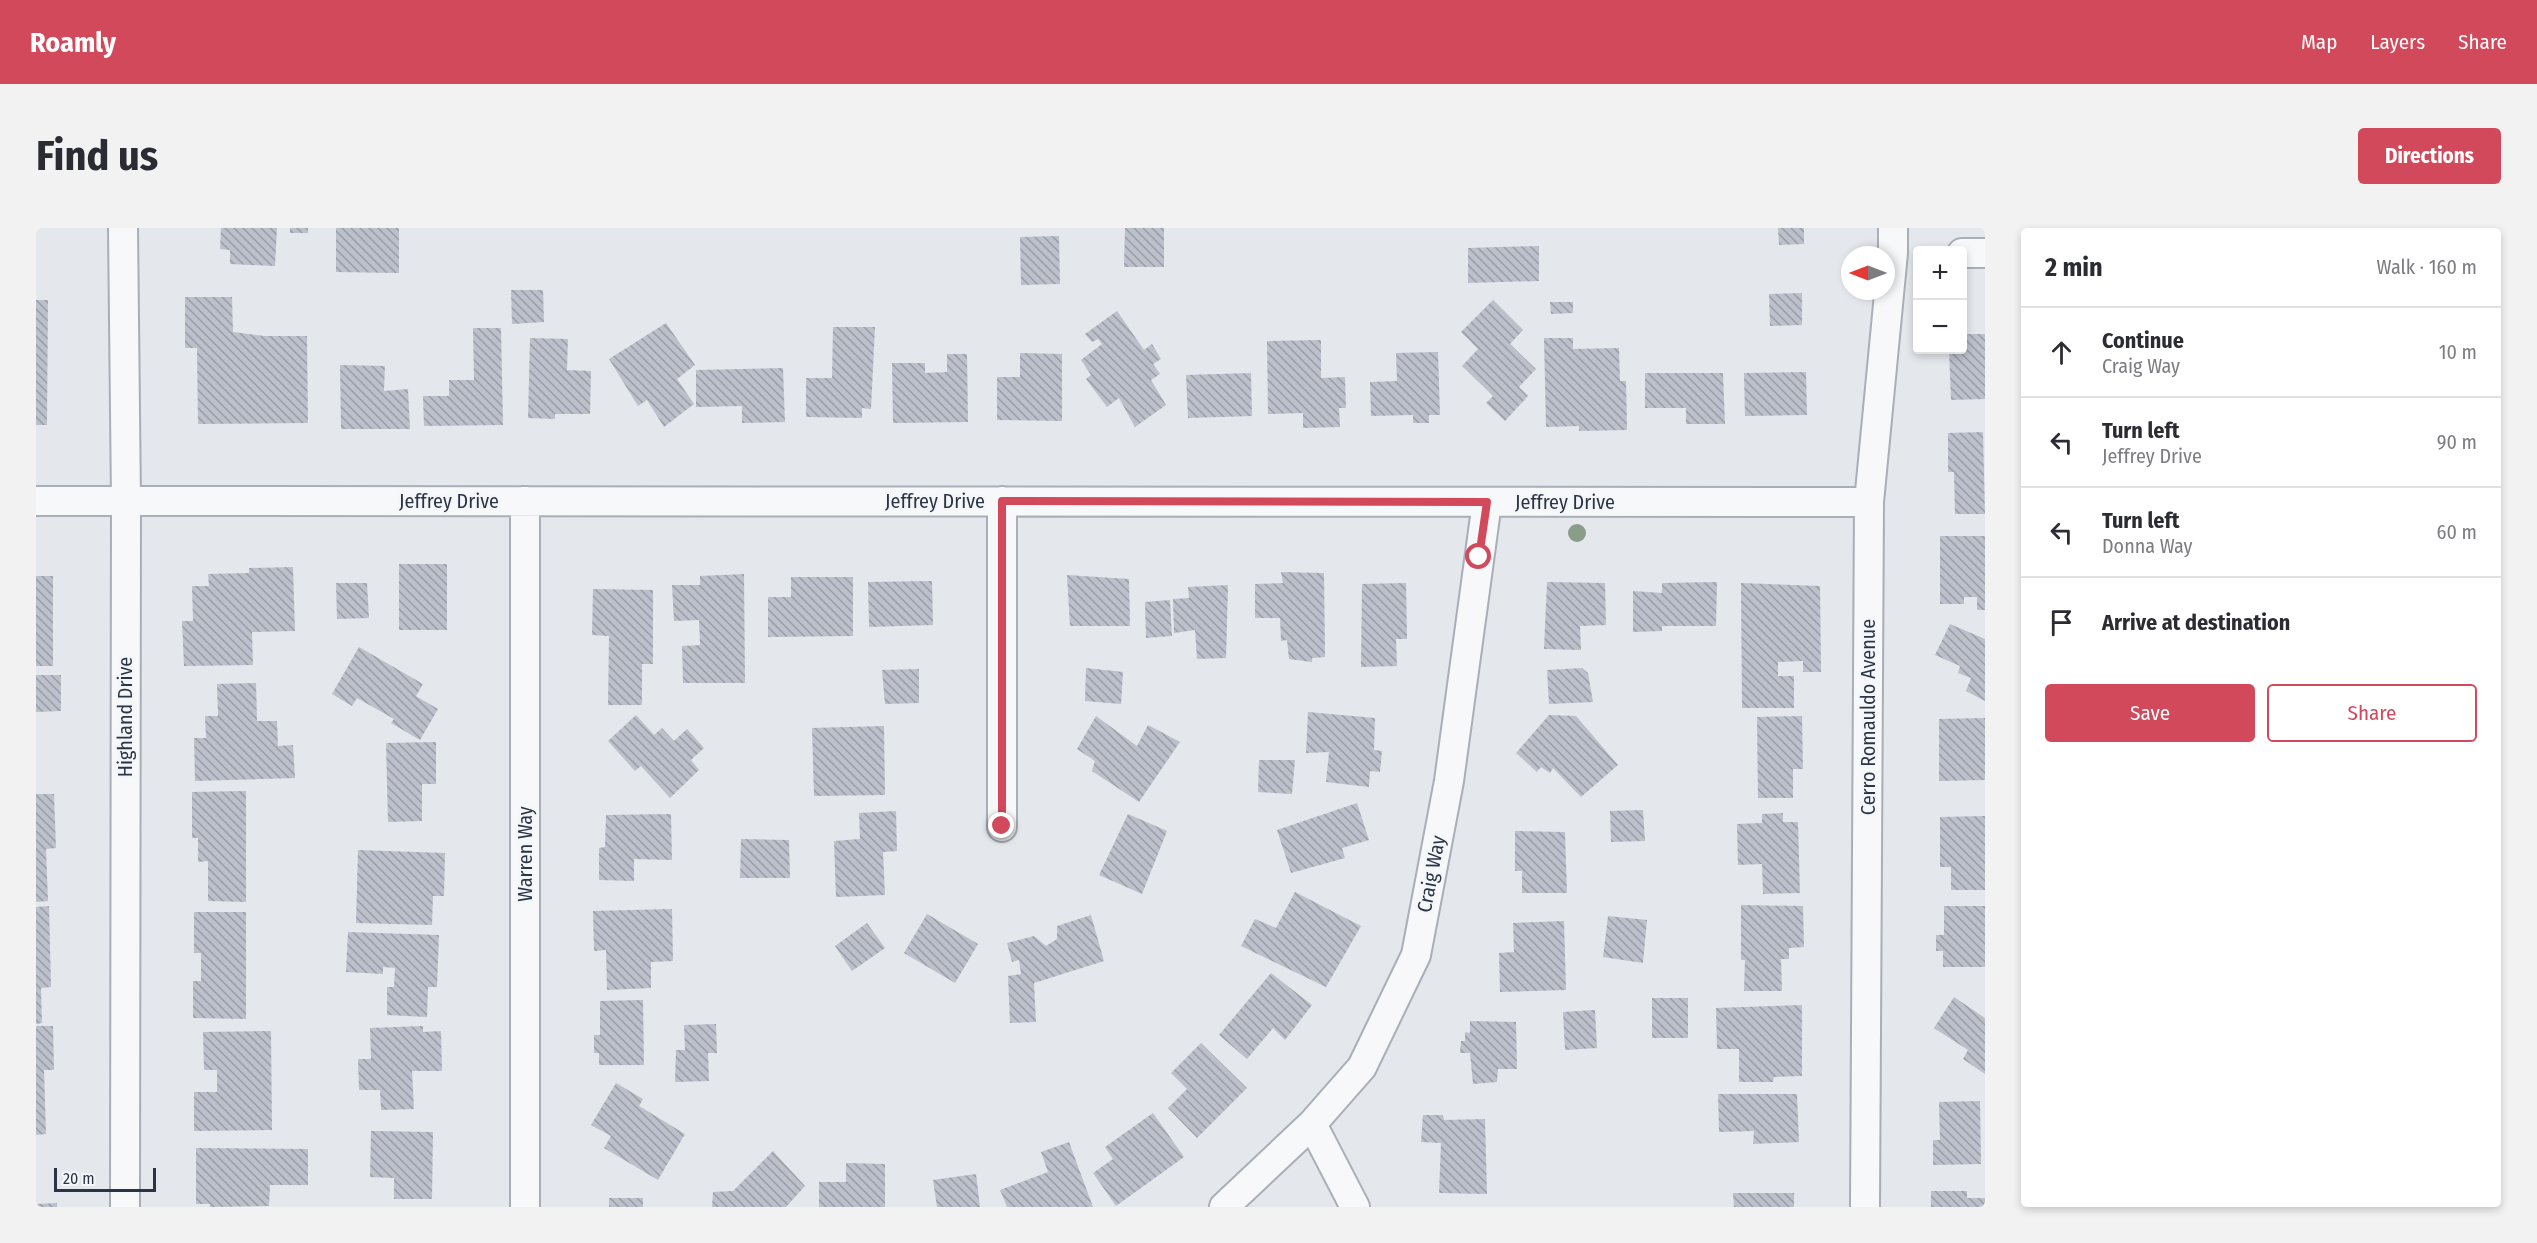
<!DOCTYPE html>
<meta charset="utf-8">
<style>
:root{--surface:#fff;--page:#f2f2f3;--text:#2b2b33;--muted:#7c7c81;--line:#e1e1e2;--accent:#d1495b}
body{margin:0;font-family:"Fira Sans Condensed",sans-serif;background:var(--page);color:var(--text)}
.controls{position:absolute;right:18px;top:18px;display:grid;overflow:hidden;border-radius:6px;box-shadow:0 3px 9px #0003}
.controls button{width:54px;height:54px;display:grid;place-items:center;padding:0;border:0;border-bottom:2px solid var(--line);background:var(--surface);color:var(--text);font:30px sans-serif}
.compass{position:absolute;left:1805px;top:18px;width:54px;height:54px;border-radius:50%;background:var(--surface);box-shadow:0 3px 9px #0003;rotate:270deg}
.scale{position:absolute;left:18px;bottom:15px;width:102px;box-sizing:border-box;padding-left:6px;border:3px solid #2b3445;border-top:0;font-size:16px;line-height:21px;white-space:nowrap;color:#2b3445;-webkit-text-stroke:4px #f4f6f9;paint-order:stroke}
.stop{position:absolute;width:18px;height:18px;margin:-14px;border:4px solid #d1495b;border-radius:50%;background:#fff}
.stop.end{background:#d1495b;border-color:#fff;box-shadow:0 2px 6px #0008}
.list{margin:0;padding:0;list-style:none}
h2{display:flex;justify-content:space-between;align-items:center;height:78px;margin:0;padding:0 24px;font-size:26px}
h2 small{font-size:20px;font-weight:400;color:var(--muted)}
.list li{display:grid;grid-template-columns:39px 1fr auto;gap:18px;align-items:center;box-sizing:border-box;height:90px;padding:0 24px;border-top:2px solid var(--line)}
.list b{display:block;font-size:22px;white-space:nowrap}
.list p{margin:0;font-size:20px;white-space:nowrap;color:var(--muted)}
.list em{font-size:20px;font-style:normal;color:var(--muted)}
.actions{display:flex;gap:12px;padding:18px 24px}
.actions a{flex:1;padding:14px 0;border:2px solid var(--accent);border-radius:6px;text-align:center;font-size:21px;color:var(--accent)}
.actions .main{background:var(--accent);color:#fff}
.icon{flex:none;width:33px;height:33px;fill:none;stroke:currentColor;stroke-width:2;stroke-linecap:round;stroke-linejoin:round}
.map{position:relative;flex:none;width:1949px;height:979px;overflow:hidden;border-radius:6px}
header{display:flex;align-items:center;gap:36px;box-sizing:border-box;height:84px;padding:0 30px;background:var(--accent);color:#fff}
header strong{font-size:28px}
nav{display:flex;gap:33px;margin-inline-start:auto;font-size:21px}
.intro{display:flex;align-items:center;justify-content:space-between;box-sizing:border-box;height:144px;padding:0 36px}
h1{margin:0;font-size:42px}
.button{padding:15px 27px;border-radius:6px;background:var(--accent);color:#fff;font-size:21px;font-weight:700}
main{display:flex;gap:36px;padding:0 36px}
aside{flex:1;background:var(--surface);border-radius:6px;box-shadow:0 3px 9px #0003}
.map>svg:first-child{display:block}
.building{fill:url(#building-back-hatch)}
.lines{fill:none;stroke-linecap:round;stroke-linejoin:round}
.street-casing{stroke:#a9aeb7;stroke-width:32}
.street{stroke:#f7f8fa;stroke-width:28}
.tree{fill:#899d89}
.route{stroke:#d1495b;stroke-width:8}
.labels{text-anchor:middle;stroke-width:4.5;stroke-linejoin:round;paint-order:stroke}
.street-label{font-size:20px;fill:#2b3445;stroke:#f4f6f9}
</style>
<header>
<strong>Roamly</strong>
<nav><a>Map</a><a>Layers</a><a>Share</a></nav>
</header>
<div class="intro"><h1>Find us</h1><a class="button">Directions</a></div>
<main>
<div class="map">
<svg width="1949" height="979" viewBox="0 0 1949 979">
<defs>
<pattern id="building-back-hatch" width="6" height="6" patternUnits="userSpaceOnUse" patternTransform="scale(1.5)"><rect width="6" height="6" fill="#bbc0ca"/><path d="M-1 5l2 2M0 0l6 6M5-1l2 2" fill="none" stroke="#989da6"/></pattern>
</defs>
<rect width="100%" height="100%" fill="#e4e7ec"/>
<path class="building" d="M185,0H241L239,38L194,36V22L184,21Z
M254,0H272V5H254Z
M300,0H363V45L300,44Z
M1089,0H1128V39H1088Z
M1742,0H1768V16L1743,17Z
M1023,8L1024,56L985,57L984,9Z
M1503,18V53L1432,55V20Z
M475,62H507L508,94L476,96Z
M1766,65V97L1734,98L1733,66Z
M149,69H196L197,104L228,108H271L272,195L162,196L161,120H149Z
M0,72H12L11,197H0Z
M1457,72L1487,102L1474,116L1500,141L1483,159L1492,168L1469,193L1450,175L1457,168L1426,138L1442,121L1425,104Z
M1514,74H1537V85L1515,86Z
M1081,83L1108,122L1116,116L1125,131L1117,136L1124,146L1115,152L1130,177L1099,199L1083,170L1071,179L1050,151L1055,147L1045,132L1066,116L1062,111L1056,114L1049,106Z
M630,95L659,137L641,151L658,176L628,199L611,172L602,178L573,131Z
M797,99H839L835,181L826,180V190L770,189V150H796Z
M437,100H465L467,197L388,198L387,168H413V152H438Z
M1926,106H1949V171L1915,172L1913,122H1926Z
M494,110L532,111L531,142L555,143L554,186H519V191L492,190Z
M1508,110H1537V121L1583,120L1584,153H1590L1591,202L1543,203V198L1510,199Z
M1285,112V150L1309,149L1310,180H1303L1304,199L1267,200V185L1232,186L1231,113Z
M1402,124L1404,187H1393V195H1377V187L1335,188L1334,154L1361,153L1360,125Z
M984,125L1026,126V193L961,192V149H984Z
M911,126H931L932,194L857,195L856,135H889V145L911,144Z
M304,137L349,138L348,163L372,161L374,201H305Z
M747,140L749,194L706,195V178L660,179V142Z
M1770,144L1771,187L1709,188L1708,145Z
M1215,145L1216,188L1152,190L1150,147Z
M1609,145H1687L1689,196H1650V180H1609Z
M1947,204L1949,286H1919L1918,244H1912V205Z
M1904,308H1949V382H1941V369H1928V376H1904Z
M363,336H411V402H363Z
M257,339L259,403L216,404L217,437L148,438L146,393H157L156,358H173L172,346L213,345V340Z
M1245,344L1288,345L1289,429L1276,430V434L1253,431L1251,412L1245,413L1244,390H1219V356L1247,355Z
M708,346L709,455H647L646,418L664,417L663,392L638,393L636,357H664V348Z
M1031,347L1093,351L1094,398H1034Z
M0,348H17V438H0Z
M755,349H817V408L732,409V369H755Z
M896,353L897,397L833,399L832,354Z
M1511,354L1569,355L1570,397L1544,398L1545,422L1508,421Z
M1681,354L1680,398H1626V403L1597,404V363L1626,365V355Z
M300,355H331L333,390L301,391Z
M1370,355L1371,411H1360L1361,438L1325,439L1326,356Z
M1705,355L1784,358L1785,444H1767V433L1742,434V448H1758V480H1706Z
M1192,357L1190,430L1161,431L1159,402L1138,405L1137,371L1153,370L1152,359Z
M557,361L617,362V436H606V477H572L573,408L556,407Z
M1134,372L1136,408L1110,410L1109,374Z
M1914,396L1949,411V473L1930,463L1935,450L1922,445L1924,438L1899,427Z
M323,419L387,456L380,468L402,481L384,512L355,495L358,491L321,470L316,478L296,466Z
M1050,440L1087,444L1085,476L1049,473Z
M1546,440L1552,445L1557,474L1513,476L1511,442Z
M883,441V475L849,476L846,442Z
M0,447H25V483L0,484Z
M220,455L221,493H241L242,518L257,517L259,550L159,553L158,510H170L169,488H182L181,456Z
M1272,484L1339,490L1338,522L1346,523L1344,544L1334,543L1333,559L1290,554L1293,524L1270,525Z
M600,487L618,507L626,500L638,513L651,501L668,520L655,532L663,542L634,570L605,538L599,543L572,513Z
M1513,487L1540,488L1582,537L1545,569L1517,540L1514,545L1505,539L1501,544L1480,525Z
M1060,488L1101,518L1112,497L1144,514L1103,574L1056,543L1059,533L1041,521Z
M1766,488L1767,541H1757V570H1722L1721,489Z
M1949,490V552L1903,553V491Z
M848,498L849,567L778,568L776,500Z
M400,514V556H386V593L352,594L350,515Z
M1223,532H1259L1256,566L1222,564Z
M210,563V674L172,673V633L162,634V610H156V564Z
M0,566H18L20,620L10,621L12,673L0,674Z
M1321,575L1333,612L1306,620L1309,630L1255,645L1241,602Z
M1607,582L1609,613L1575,614L1574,583Z
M860,583L861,623L847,624L849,667L800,669L798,613L824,611L823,585Z
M1747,585V594H1762L1764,665L1727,666L1726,636L1702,637L1701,596L1726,595V586Z
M635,586L636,632L598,631V653L563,652V620L569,619L570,587Z
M1092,586L1131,603L1106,666L1063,647Z
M1949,588V662H1915V639H1904V589Z
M1479,603L1529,604L1531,665H1486V643H1479Z
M705,611L753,612L754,650H704Z
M322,622L409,625L408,668H397L396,697L320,695Z
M1259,664L1325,698L1290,759L1205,718L1219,691L1240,700Z
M1705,677L1767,678L1768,719L1753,720V731H1745L1746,763H1708L1709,732H1705Z
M13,678L15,759L5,760L6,795L0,796V679Z
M1908,678H1949V739H1907V723H1900V707H1908Z
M636,681L637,733L615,734V760L571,762L570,722L558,723L557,683Z
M158,684H210V791L157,790V753H165V725H158Z
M891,686L942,716L919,755L868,725Z
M1055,687L1068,733L998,755L1000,794L974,795L972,748L985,746L983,732L976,734L971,715L998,708L1010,718L1021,711V698Z
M1572,688L1611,692L1607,735L1567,729Z
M1528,693L1530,762L1464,764L1463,725L1478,724L1477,695Z
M831,695L849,720L816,743L799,718Z
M312,704L403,707L401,759H392L391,789L351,787V759H358L359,740L347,739V746L310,744Z
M1235,745L1276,777L1249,812L1237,800L1211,831L1183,807Z
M1918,769L1949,790V846L1927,831L1932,822L1898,800Z
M1616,770H1652V810H1616Z
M607,772L608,837H563V825H558V807H564V773Z
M1766,777V848L1738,849L1737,854H1703V821H1681L1680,780Z
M1559,782L1561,820L1529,822L1527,784Z
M1434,793L1480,794L1481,841H1462L1461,854L1437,856L1434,825H1424L1425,813H1429V804L1434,805Z
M680,796L681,825H672L673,853L639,854L640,822H649L648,797Z
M0,798H17L18,842H8L10,906L0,907Z
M387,798V804L405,803L406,843H376L378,881L345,882L344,862H323L322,831H335L334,800Z
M235,803L236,902L158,903V864H181V842H168L167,804Z
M1165,815L1211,860L1161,910L1132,880L1151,861L1135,845Z
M580,855L607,871L603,878L649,906L622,952L568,920L575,908L555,897Z
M1682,866H1761L1763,914L1717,916L1718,903L1683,904Z
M1944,873L1945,936L1897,937V912H1904L1903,874Z
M1117,885L1148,929L1080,978L1057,945L1077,931L1069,919Z
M1387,887H1407L1408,892L1449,891L1451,966L1403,965L1405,915L1385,914Z
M335,903L397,904L396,971H358V950L334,949Z
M1033,914L1057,979H971L964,962L1012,944L1005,924Z
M160,920L272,921V957H234L233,978L174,979V976H160Z
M737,923L769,958L750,979H676L677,964L697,963Z
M810,935L849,936V979H783V954H810Z
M940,946L944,979H901L897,952Z
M1895,963H1931V970H1949V979H1895Z
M1697,965H1758V979H1698Z
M573,970H607V979H573Z
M21,975V979H0V976Z"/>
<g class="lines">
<defs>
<path id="street" d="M87,0L90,273L89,979
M1926,25H1949
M0,273L1833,274
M966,273V599
M1276,896L1319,979
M489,979V273
M1188,979L1276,896L1326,839L1380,727L1413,553L1451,274
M1829,979L1833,274L1857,25V0"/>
</defs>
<use href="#street" class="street-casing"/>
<use href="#street" class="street"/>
</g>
<circle class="tree" cx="1541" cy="305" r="9"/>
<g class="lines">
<path class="route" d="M966,598V273L1451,274L1443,329"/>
</g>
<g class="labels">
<g class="street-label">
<text x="413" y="280">Jeffrey Drive</text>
<text x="899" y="280">Jeffrey Drive</text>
<text x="1529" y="281">Jeffrey Drive</text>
<text transform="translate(89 489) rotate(-90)" y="7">Highland Drive</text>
<text transform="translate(1832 489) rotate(-90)" y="7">Cerro Romauldo Avenue</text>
<text transform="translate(489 626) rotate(-90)" y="7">Warren Way</text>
<text transform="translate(1395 646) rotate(-79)" y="7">Craig Way</text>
</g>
</g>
</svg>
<div class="controls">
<button>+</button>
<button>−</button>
</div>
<svg class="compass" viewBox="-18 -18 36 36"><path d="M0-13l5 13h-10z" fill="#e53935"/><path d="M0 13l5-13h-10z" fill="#7c7c81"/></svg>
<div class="scale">20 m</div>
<div class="stop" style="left:1443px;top:329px"></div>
<div class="stop end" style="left:966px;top:598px"></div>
</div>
<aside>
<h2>2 min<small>Walk · 160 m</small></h2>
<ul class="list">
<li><svg class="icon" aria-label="ahead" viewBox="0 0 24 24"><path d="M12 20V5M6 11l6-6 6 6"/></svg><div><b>Continue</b><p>Craig Way</p></div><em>10 m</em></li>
<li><svg class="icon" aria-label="left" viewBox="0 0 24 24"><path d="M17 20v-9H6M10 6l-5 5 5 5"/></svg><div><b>Turn left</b><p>Jeffrey Drive</p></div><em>90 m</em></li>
<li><svg class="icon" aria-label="left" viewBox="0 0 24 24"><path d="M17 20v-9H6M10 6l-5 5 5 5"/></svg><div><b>Turn left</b><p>Donna Way</p></div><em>60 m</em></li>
<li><svg class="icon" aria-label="arrive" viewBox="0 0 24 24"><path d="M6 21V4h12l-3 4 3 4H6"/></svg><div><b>Arrive at destination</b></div></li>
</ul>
<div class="actions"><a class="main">Save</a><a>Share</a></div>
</aside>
</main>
